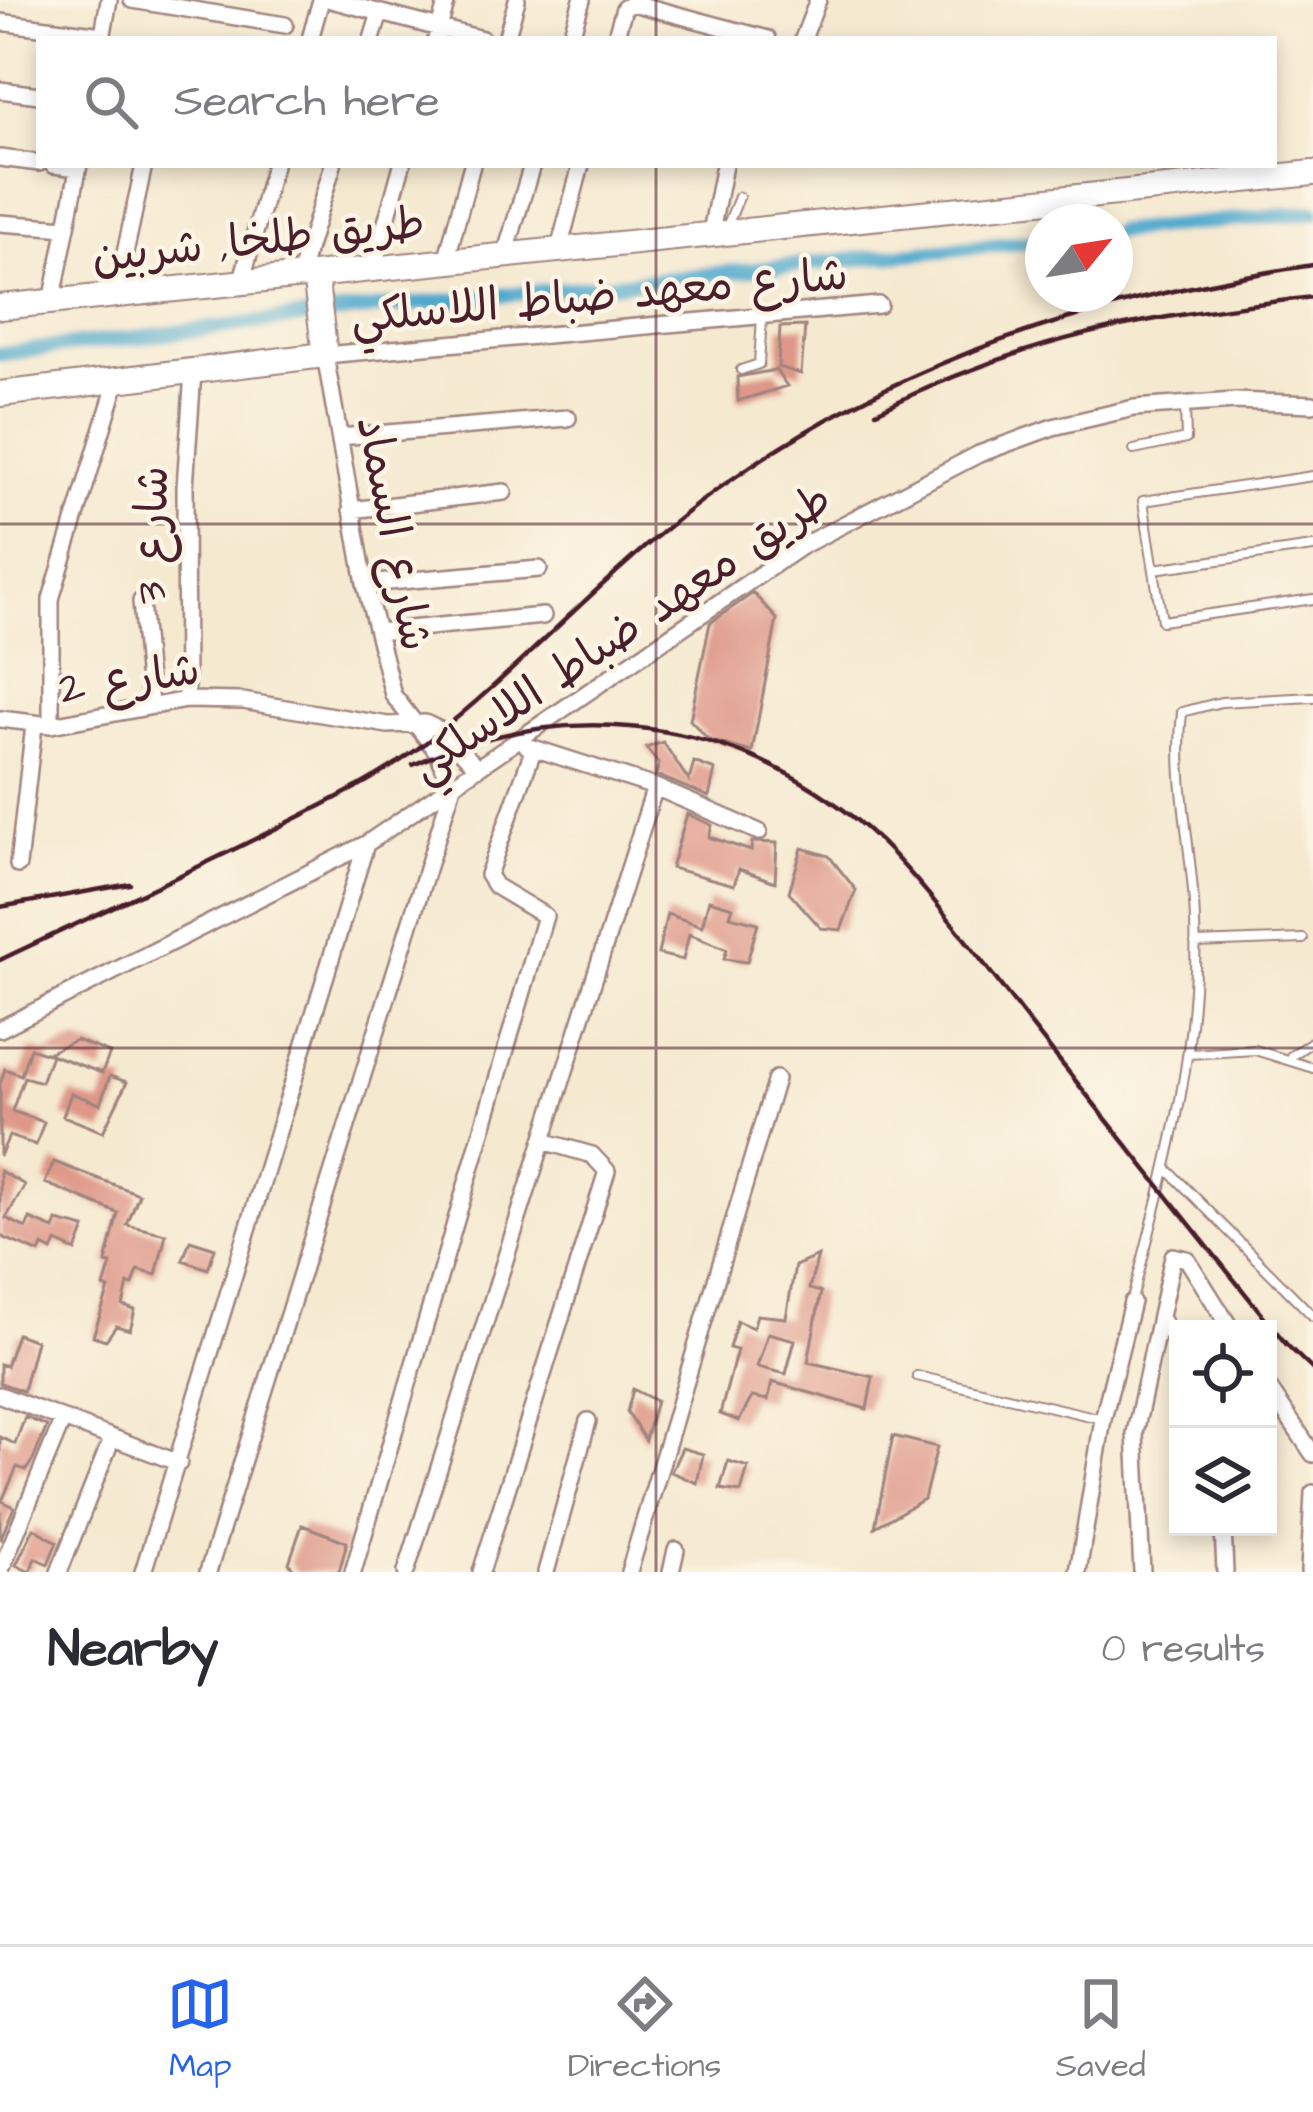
<!DOCTYPE html>
<meta charset="utf-8">
<style>
:root{--surface:#fff;--page:#f2f2f3;--text:#2b2b33;--muted:#7c7c81;--line:#e1e1e2;--accent:#2563eb}
body{margin:0;font-family:"Architects Daughter","Playpen Sans Arabic",sans-serif;background:var(--page);color:var(--text)}
.controls{position:absolute;right:36px;bottom:36px;display:grid;overflow:hidden;border-radius:0px;box-shadow:0 6px 18px #0003}
.controls button{width:108px;height:108px;display:grid;place-items:center;padding:0;border:0;border-bottom:3px solid var(--line);background:var(--surface);color:var(--text);font:60px sans-serif}
.compass{position:absolute;left:1025px;top:204px;width:108px;height:108px;border-radius:50%;background:var(--surface);box-shadow:0 6px 18px #0003;rotate:60deg}
.list{margin:0;padding:0;list-style:none}
h2{display:flex;justify-content:space-between;align-items:center;height:156px;margin:0;padding:0 48px;font-size:51px}
h2 small{font-size:39px;font-weight:400;color:var(--muted)}
.icon{flex:none;width:66px;height:66px;fill:none;stroke:currentColor;stroke-width:2;stroke-linecap:round;stroke-linejoin:round}
.map{position:relative;flex:none;width:1313px;height:1572px;overflow:hidden}
.search{position:absolute;background:var(--surface);box-shadow:0 6px 18px #0003;left:36px;right:36px;top:36px;height:132px;display:flex;align-items:center;gap:30px;box-sizing:border-box;padding:0 42px;border-radius:0px;color:var(--muted);font-size:45px}
.sheet{height:372px;background:var(--surface)}
nav{display:flex;justify-content:space-around;align-items:center;box-sizing:border-box;height:168px;border-top:3px solid var(--line);background:var(--surface);font-size:33px;color:var(--muted)}
nav a{display:grid;justify-items:center;gap:6px}
nav .on{color:var(--accent)}
.map>svg:first-child{display:block}
.lines{fill:none;stroke-linecap:round;stroke-linejoin:round}
.canal{stroke:#4fa9cd;stroke-width:15}
.building{fill:#de9788;fill-rule:evenodd}
.service-casing{stroke:#a0847e;stroke-width:12}
.minor-casing{stroke:#a0847e;stroke-width:20}
.primary-casing{stroke:#a0847e;stroke-width:28}
.service{stroke:#fff;stroke-width:8}
.minor{stroke:#fff;stroke-width:15}
.primary{stroke:#fff;stroke-width:24}
.rail{stroke:#4a1f2b;stroke-width:4.5}
.grid{fill:none;stroke:#4a1f2b;stroke-width:3;stroke-opacity:0.55}
.labels{text-anchor:middle;stroke-width:9;stroke-linejoin:round;paint-order:stroke}
.street-label{font-size:45px;fill:#4a1f2b;stroke:#fcf5e5}
</style>
<div class="map">
<svg width="1313" height="1572" viewBox="0 0 1313 1572">
<rect width="100%" height="100%" fill="#fcf5e5"/>
<filter id="ink" filterUnits="userSpaceOnUse"><feTurbulence type="fractalNoise" baseFrequency=".00833" numOctaves="2"/><feDisplacementMap in="SourceGraphic" scale="24" xChannelSelector="R" yChannelSelector="G"/><feConvolveMatrix kernelMatrix="1 2 1 2 8 2 1 2 1" color-interpolation-filters="sRGB"/></filter>
<filter id="wash" filterUnits="userSpaceOnUse"><feTurbulence type="fractalNoise" baseFrequency=".004" numOctaves="4" result="noise"/><feDisplacementMap in="SourceGraphic" scale="48" xChannelSelector="R" yChannelSelector="G"/><feGaussianBlur stdDeviation="2.7" result="paint"/><feColorMatrix in="noise" values="0 0 0 0 0 0 0 0 0 0 0 0 0 0 0 0 0 1.4 0 .05"/><feComposite in="paint" operator="in"/></filter>
<g filter="url(#wash)">
<rect width="100%" height="100%" fill="#f5e9d0"/>
<g class="lines">
<path class="canal" d="M1115,232L1313,212
M0,354L386,307L1043,240"/>
</g>
<g id="blocks">
<path class="building" d="M805,326L801,374L778,367L780,327Z
M776,370L787,386L738,401L737,377Z
M753,593L777,619L752,752L709,740L690,720L710,623Z
M663,742L689,781L694,762L715,770L709,797L656,775L659,764L646,748Z
M687,814L712,825L709,837L751,851L752,842L777,843L775,882L739,869L734,885L671,868Z
M802,848L829,856L856,890L841,930L821,928L789,892Z
M709,900L733,907L730,916L758,923L747,962L724,959L727,949L689,934L683,960L658,954L667,914L702,926Z
M76,1040L110,1053L102,1073L47,1053Z
M30,1048L51,1055L41,1082L24,1077L12,1111L44,1122L36,1145L9,1136L0,1156V1084L5,1069L21,1075Z
M110,1076L127,1082L103,1132L63,1116L71,1093L100,1104Z
M54,1162L139,1194L127,1225L166,1234L156,1275L138,1270L133,1285L128,1284L123,1306L135,1310L130,1330L116,1326L106,1340L93,1336L109,1289L104,1287L111,1264L106,1263L118,1213L45,1183Z
M0,1171L25,1185L6,1218L26,1228L30,1219L54,1229L57,1221L85,1228L76,1251L56,1242L52,1251L43,1246L40,1253L0,1236Z
M190,1240L215,1248L208,1269L183,1260Z
M818,1256L809,1289L821,1292L808,1362L873,1377L867,1409L772,1382L768,1400L752,1397L739,1421L720,1414L737,1350L729,1348L737,1321L753,1328L757,1315L786,1318L795,1266ZM768,1333L795,1340L786,1374L757,1367Z
M17,1334L36,1341L23,1391L0,1383V1364L6,1366Z
M633,1389L656,1401L645,1440L627,1412Z
M25,1417L47,1426L33,1460L26,1470L17,1467L2,1501L14,1507L0,1540V1437L15,1444Z
M893,1436L937,1447L924,1499L875,1527Z
M682,1448L703,1454L697,1483L671,1472Z
M728,1461L748,1467L741,1492L720,1489Z
M302,1525L347,1542L339,1572H296L289,1563Z
M34,1528L57,1542L48,1564L35,1558L30,1572L16,1565Z"/>
</g>
</g>
<g filter="url(#ink)">
<use href="#blocks" fill-opacity="0" stroke="#a0847e" stroke-width="3"/>
<g class="lines">
<defs>
<path id="service" d="M726,229L739,197
M741,370L759,364L762,317
M1134,450L1186,439L1185,405
M1313,476L1143,501L1162,621L1313,599
M1154,569L1313,547
M1195,943L1303,939
M1189,1054L1255,1050L1313,1068
M1291,1056L1313,1041
M1166,1168L1313,1316
M1132,1300C1164,1176 1200,1052 1195,922C1193,853 1174,782 1182,712L1221,702L1313,697
M917,1376L1103,1419"/>
<path id="minor" d="M132,0L285,25
M331,0L482,39
M0,22L103,35
M102,39L109,0
M310,39L321,0
M372,39L380,13
M436,39L447,0
M506,39L517,0
M570,39L582,0
M615,39L624,8L633,3L768,39
M803,39L818,0
M0,90L39,95
M0,158L39,163
M53,165L78,168
M0,223L67,228
M711,232L724,165
M559,249L581,165
M505,255L532,165
M446,261L472,165
M373,269L402,165
M299,277L333,165
M241,283L274,165
M116,295L144,165
M52,302L79,165
M339,437L568,418
M351,510L504,492
M365,584L539,569
M141,601L150,706
M377,632L543,616
M186,700L185,487L193,372
M0,719L51,725L186,700L243,701L388,725L425,723L440,730L478,768
M51,725V599L117,381
M527,746L655,787L759,832
M18,865L34,725
M0,1029L366,844L800,547L979,454L1053,427L1134,408L1235,401L1313,404
M1160,1318L1178,1345
M1268,1387L1313,1454
M0,1395L179,1463
M1223,1527L1225,1572
M0,1572L63,1419
M59,1572L112,1438
M143,1572L366,844
M208,1572L452,789L438,753L393,695L365,584L325,355L879,305
M353,1572L545,916L495,886L488,875L534,748
M406,1572L655,787
M481,1572L607,1171L592,1155L543,1141
M546,1572L588,1421
M629,1572L776,1079
M671,1572L676,1550
M1078,1572L1103,1419L1132,1302
M1142,1572L1135,1433L1173,1256L1187,1259L1231,1329
M1309,1572L1313,1493"/>
<path id="primary" d="M0,307L1313,173
M0,394L325,355L315,275"/>
</defs>
<use href="#service" class="service-casing"/>
<use href="#minor" class="minor-casing"/>
<use href="#primary" class="primary-casing"/>
<use href="#service" class="service"/>
<use href="#minor" class="minor"/>
<use href="#primary" class="primary"/>
<path class="rail" d="M876,412C1029,335 1145,317 1313,297
M413,765C576,690 766,722 892,853C948,913 996,981 1047,1045C1127,1145 1206,1246 1287,1345L1313,1370
M0,907L130,884
M0,960C90,917 182,876 271,831C324,804 381,778 428,741C512,676 584,596 666,529C858,372 1072,301 1313,265"/>
</g>
</g>
<path class="grid" d="M656,0V39M656,165V1572M0,524H1313M0,1048H1313"/>
<g class="labels">
<g class="street-label">
<text transform="translate(258 238) rotate(-6)" y="16">طريق طلخا, شربين</text>
<text transform="translate(599 294) rotate(-5)" y="16">شارع معهد ضباط اللاسلكي</text>
<text transform="translate(396 533) rotate(79)" y="16">شارع السماد</text>
<text transform="translate(150 535) rotate(-89)" y="16">شارع 3</text>
<text transform="translate(620 631) rotate(-34)" y="16">طريق معهد ضباط اللاسلكي</text>
<text transform="translate(129 677) rotate(-8)" y="16">شارع 2</text>
</g>
</g>
</svg>
<div class="controls">
<button><svg class="icon" aria-label="locate" viewBox="0 0 24 24"><circle cx="12" cy="12" r="6"/><path d="M12 2v4M12 18v4M2 12h4M18 12h4"/></svg></button>
<button><svg class="icon" aria-label="layers" viewBox="0 0 24 24"><path d="M12 4l9 5-9 5-9-5zM3 14l9 5 9-5"/></svg></button>
</div>
<svg class="compass" viewBox="-18 -18 36 36"><path d="M0-13l5 13h-10z" fill="#e53935"/><path d="M0 13l5-13h-10z" fill="#7c7c81"/></svg>
<div class="search"><svg class="icon" aria-label="search" viewBox="0 0 24 24"><circle cx="10" cy="10" r="6"/><path d="M15 15l6 6"/></svg>Search here</div>
</div>
<section class="sheet">
<h2>Nearby<small>0 results</small></h2>
<ul class="list">
</ul>
</section>
<nav>
<a class="on"><svg class="icon" aria-label="map" viewBox="0 0 24 24"><path d="M3 6l6-2 6 2 6-2v14l-6 2-6-2-6 2zM9 4v14M15 6v14"/></svg>Map</a>
<a><svg class="icon" aria-label="directions" viewBox="0 0 24 24"><path d="M12 3l9 9-9 9-9-9zM9 14v-3h6M13 9l2 2-2 2"/></svg>Directions</a>
<a><svg class="icon" aria-label="saved" viewBox="0 0 24 24"><path d="M7 4h10v16l-5-4-5 4z"/></svg>Saved</a>
</nav>
